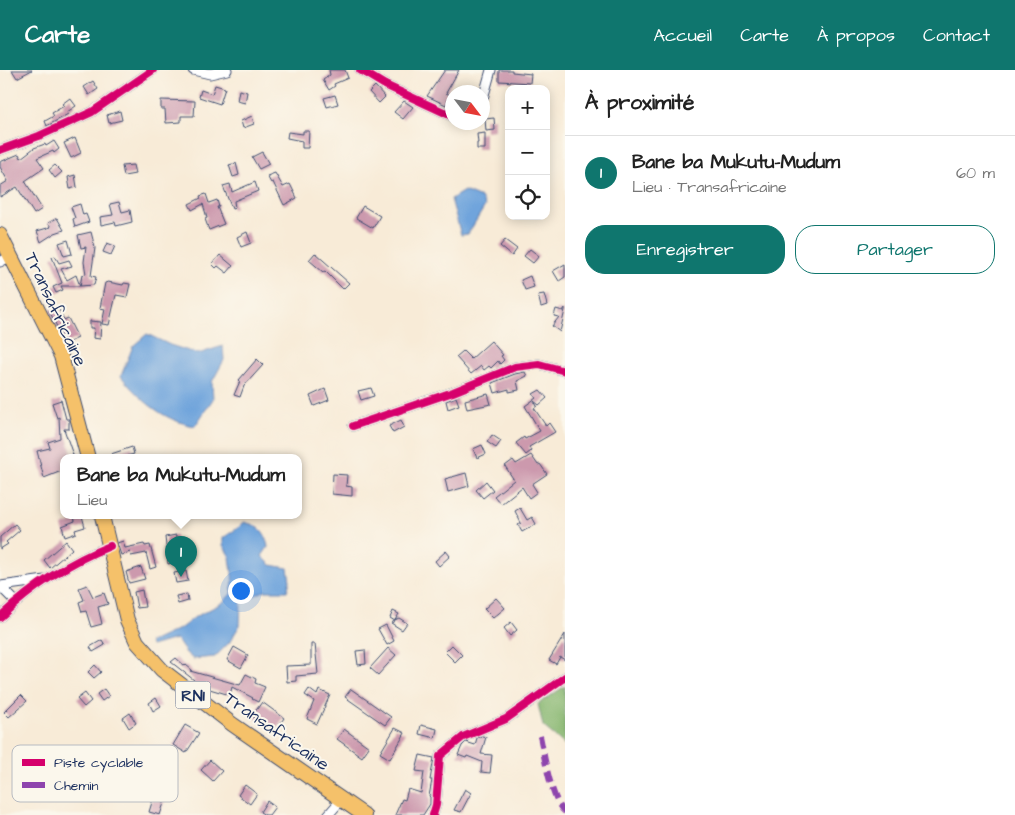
<!DOCTYPE html>
<html lang="fr">
<meta charset="utf-8">
<style>
:root{--surface:#fff;--page:#f6f6f6;--text:#222;--muted:#767676;--line:#e0e0e0;--accent:#0f766e}
body{margin:0;font-family:"Architects Daughter",sans-serif;background:var(--page);color:var(--text)}
.controls{position:absolute;right:15px;top:15px;display:grid;overflow:hidden;border-radius:10px;box-shadow:0 2px 12px #0003}
.controls button{width:45px;height:45px;display:grid;place-items:center;padding:0;border:0;border-bottom:1px solid var(--line);background:var(--surface);color:var(--text);font:25px sans-serif}
.compass{position:absolute;left:445px;top:15px;width:45px;height:45px;border-radius:50%;background:var(--surface);box-shadow:0 2px 12px #0003;rotate:122deg}
.you{position:absolute;left:240px;top:520px;width:18px;height:18px;margin:-12px;border:4px solid #fff;border-radius:50%;background:#1a73e8;box-shadow:0 0 0 8px #1a73e833}
.badge{display:grid;place-items:center;width:32px;height:32px;border-radius:50%;background:var(--accent);color:#fff;font-size:16px;font-weight:700}
.pin{position:absolute;translate:-50% -41px;filter:drop-shadow(0 1px 2px #0008)}
.pin::after{content:'';position:absolute;top:26px;width:18px;height:15px;background:inherit;clip-path:polygon(0 0,100% 0,50% 100%)}
.popup{position:absolute;left:60px;top:384px;width:242px;height:65px;box-sizing:border-box;display:grid;place-content:center;border-radius:10px;background:var(--surface);filter:drop-shadow(0 1px 4px #0005);font-size:16px;white-space:nowrap;color:var(--muted)}
.popup b{font-size:19px;color:var(--text)}
.popup::after{content:'';position:absolute;left:50%;top:100%;margin-left:-10px;border:10px solid transparent;border-top-color:var(--surface)}
.list{margin:0;padding:0;list-style:none}
h2{display:flex;justify-content:space-between;align-items:center;height:65px;margin:0;padding:0 20px;font-size:21px}
h2 small{font-size:16px;font-weight:400;color:var(--muted)}
.list li{display:grid;grid-template-columns:32px 1fr auto;gap:15px;align-items:center;box-sizing:border-box;height:75px;padding:0 20px;border-top:1px solid var(--line)}
.list b{display:block;font-size:19px;white-space:nowrap}
.list p{margin:0;font-size:16px;white-space:nowrap;color:var(--muted)}
.list em{font-size:16px;font-style:normal;color:var(--muted)}
.actions{display:flex;gap:10px;padding:15px 20px}
.actions a{flex:1;padding:11px 0;border:1px solid var(--accent);border-radius:20px;text-align:center;font-size:18px;color:var(--accent)}
.actions .main{background:var(--accent);color:#fff}
.icon{flex:none;width:28px;height:28px;fill:none;stroke:currentColor;stroke-width:2;stroke-linecap:round;stroke-linejoin:round}
.map{position:relative;flex:none;width:565px;height:745px;overflow:hidden}
header{display:flex;align-items:center;gap:30px;box-sizing:border-box;height:70px;padding:0 25px;background:var(--accent);color:#fff}
header strong{font-size:24px}
nav{display:flex;gap:28px;margin-inline-start:auto;font-size:18px}
main{display:flex}
aside{flex:1;background:var(--surface)}
.map>svg:first-child{display:block}
.forest{fill:#86b66e;stroke:#507266}
.water{fill:#6fa4dc;stroke:#456a9d}
.building{fill:#cc99ad}
.lines{fill:none;stroke-linecap:round;stroke-linejoin:round}
.minor-casing{stroke:#3c4b70;stroke-width:11}
.highway-casing{stroke:#3c4b70;stroke-width:16}
.minor{stroke:#fff;stroke-width:9}
.highway{stroke:#f5c16b;stroke-width:14}
.quiet{stroke:#8e44ad;stroke-width:6;stroke-dasharray:12 6;stroke-linecap:butt}
.cycleway-casing{stroke:#fbf7ec;stroke-width:11}
.cycleway{stroke:#d6006c;stroke-width:8}
.labels{text-anchor:middle;stroke-width:4;stroke-linejoin:round;paint-order:stroke}
.shield{fill:#fbf7ec;stroke:#5e6b89;stroke-width:1}
.shield-label{font-size:16px;font-weight:bold;fill:#1b2f5e}
.street-label{font-size:18px;fill:#1b2f5e;stroke:#fbf7ec}
.key{fill:#fbf7ec;stroke:#b8bbc1;stroke-width:1}
.key-label{font-size:14px;fill:#1b2f5e}
</style>
<header>
<strong>Carte</strong>
<nav><a>Accueil</a><a>Carte</a><a>À propos</a><a>Contact</a></nav>
</header>
<main>
<div class="map">
<svg width="565" height="745" viewBox="0 0 565 745">
<rect width="100%" height="100%" fill="#fbf7ec"/>
<filter id="ink" filterUnits="userSpaceOnUse"><feTurbulence type="fractalNoise" baseFrequency=".02" numOctaves="2"/><feDisplacementMap in="SourceGraphic" scale="10" xChannelSelector="R" yChannelSelector="G"/><feConvolveMatrix kernelMatrix="1 2 1 2 8 2 1 2 1" color-interpolation-filters="sRGB"/></filter>
<filter id="wash" filterUnits="userSpaceOnUse"><feTurbulence type="fractalNoise" baseFrequency=".0096" numOctaves="4" result="noise"/><feDisplacementMap in="SourceGraphic" scale="20" xChannelSelector="R" yChannelSelector="G"/><feGaussianBlur stdDeviation="1.12" result="paint"/><feColorMatrix in="noise" values="0 0 0 0 0 0 0 0 0 0 0 0 0 0 0 0 0 1.4 0 .05"/><feComposite in="paint" operator="in"/></filter>
<g filter="url(#wash)">
<rect width="100%" height="100%" fill="#f8ebd7"/>
<path class="forest" d="M565,616V675L543,656L538,634Z"/>
<path class="water" d="M464,121L481,128L485,136L468,164L461,165L451,129Z
M147,264L170,275L198,284L223,276L224,290L212,312L213,329L195,356C164,351 140,330 121,306L133,276Z
M244,452C260,456 265,460 268,477L262,486L271,495L288,498L290,511L287,521H264L241,532L240,555L229,573L215,587L193,589L186,583L176,569L151,576L149,573L181,558L195,547L222,533L231,524L233,511L230,487L223,475V468L239,457Z"/>
<g id="blocks">
<path class="building" d="M12,0H32L17,8Z
M329,0H345L348,8L334,14L335,16L329,20L323,10L330,5Z
M445,0H459L446,23L450,25L446,35L427,26Z
M499,0H512V2L531,4L530,13L499,11Z
M93,11L98,19L89,25L84,17Z
M215,15L225,18L220,34L199,27L201,20L212,24Z
M375,16L385,27L379,33L369,22Z
M239,20L247,22L245,33L237,31Z
M335,25L338,34L327,37L324,28Z
M70,28L76,36L67,42L68,44L47,56L45,51L54,46L52,43L64,36L62,34Z
M161,30L195,31L194,46H181V52L166,53L165,39H161Z
M404,31L413,37L403,49L394,42Z
M120,41L122,50L109,53L107,45Z
M252,46L254,54L243,58L241,51Z
M494,48L495,60L486,61L485,49Z
M303,61H309L308,78H302V71L287,68L288,62L303,64Z
M485,63V79H477V73H478L477,64Z
M75,68L81,83L71,88L64,73Z
M54,71L59,79L54,83L53,81L37,88L44,98L25,111L42,139L34,144L17,117L0,127V116L8,111L0,97V92L19,84L21,88L34,78L45,74L46,76Z
M262,82L269,94L259,99L252,87Z
M236,93L239,105L233,107L229,95Z
M55,95L62,102L55,108L49,100Z
M133,95L135,104L124,106L122,96Z
M275,103L283,117L290,114L297,128L284,135L273,112L271,113L267,106Z
M75,105L77,117L70,119L68,107Z
M255,112L258,121L234,131L235,138L232,139L223,116L230,114L232,122Z
M206,124L209,133L217,130L219,137H217L224,154L209,160L205,149L207,148L203,134L192,140L189,134L201,128L200,126Z
M119,132L122,142L130,140L132,152L116,156L115,152L101,155L100,147L113,145L110,134Z
M80,134L83,145L86,144L89,152L75,157L73,149L75,148L71,137Z
M363,136L380,146L373,158L356,148Z
M57,148L64,160L55,163L41,172L37,161L51,157L48,153Z
M91,162L95,178L91,206L96,207L94,215L80,216L82,205L86,204L84,192L86,177L81,178L78,165Z
M247,162L251,173L241,177L237,167Z
M68,170L72,184L64,186L59,173Z
M505,170L517,179L512,186L500,176Z
M107,173L115,176L111,185L103,182Z
M530,179L539,186L533,193L524,186Z
M315,183L349,213L343,219L325,201L323,202L309,190Z
M220,185L233,196L227,203L218,196L216,198L212,194Z
M55,186L59,193L69,190L72,196L61,199L67,210L76,205L80,216H61L63,220L56,223L53,217L62,213L52,187Z
M565,194V207L559,211L553,201Z
M530,206L534,217L525,220L521,210Z
M108,212L123,215L124,213L130,214L127,227L116,225L109,255L102,254L105,239L100,238L105,213Z
M544,224L547,235L541,237L538,225Z
M58,237L64,250L68,248L78,268L65,274L49,240Z
M565,238V240L560,262L552,256L559,247L554,246L556,239L563,241Z
M90,251L101,252L100,269L93,268L94,258H90Z
M491,271L503,285L501,286L504,290L500,294L498,291L491,298L489,296L484,300L481,296L471,304L456,287L463,281L471,289Z
M257,289L263,295L244,316L240,327L234,325L240,311L239,310Z
M525,302L527,306L517,311L519,320L509,322V319L495,323L492,313L515,304Z
M371,318L374,326L361,330L358,321Z
M325,319L329,330L314,336L310,326Z
M540,320L547,328L539,335L534,331L537,336L534,338L546,356L549,353L555,362L529,377L531,381L526,385L516,373L524,367L525,369L540,361L525,336L536,328L533,324Z
M488,324L491,334L467,339L465,330Z
M456,327L459,335L448,339L446,331Z
M61,330L66,349H69V359H64L74,388H64V400L44,408L37,381L50,378L48,372L60,368L59,347L57,348L52,333Z
M401,350L404,357L393,363L389,356Z
M492,365L501,371L496,378L487,372Z
M482,375L486,384L477,388L473,379Z
M132,377L134,384L127,386V388H112L111,384Z
M531,385L538,395L540,394L547,404L532,414L537,422L529,428L522,417L501,434L494,426L514,410L505,396L513,390L516,394Z
M466,403L469,416L448,422L445,409Z
M333,404L347,405L346,416L352,417V426L332,424Z
M486,411L493,420L483,428L476,420Z
M520,438L527,450L532,447L536,454L522,462L518,455L521,453L515,441Z
M74,446H82L85,457L75,460L76,463L65,467L62,456L75,451Z
M15,454L20,460L6,472L8,474L0,479V467Z
M176,465L177,474L172,475L175,492L168,494L165,467Z
M66,471L72,479L50,498L44,490Z
M123,471L125,478L144,474L145,476L150,475L156,497L150,499L146,483L131,486L130,482L121,485L117,473Z
M446,481L450,486L439,496L435,491Z
M141,497L145,509L129,513L126,502Z
M186,501L188,511L176,513L174,503Z
M87,515L93,527L104,523L108,534L98,537L102,554L91,557L86,541L82,542L79,532L84,530L79,518Z
M142,520L145,537L137,538L134,522Z
M187,524L188,531L178,534L176,526Z
M496,528L505,538L493,548L484,539Z
M393,541L399,544L395,550L399,548L407,553L402,560L391,553L395,551L390,548Z
M511,552L517,560L510,566L504,558Z
M386,555L394,571L387,575L378,559Z
M565,564V590L560,587L556,594L549,590Z
M102,570L105,575L93,582L90,577Z
M311,574H315L318,604L296,606V611L287,612L286,596L311,595Z
M452,575L462,585L455,592L445,582Z
M234,577L248,585L241,598L227,590Z
M388,578L396,585L378,605L370,598Z
M365,580L366,594L358,595L356,581Z
M176,588L185,596L186,595L192,600L190,601L240,615L246,604L256,609L255,613L265,617L258,632L252,629L253,628L232,617L230,625L196,615L193,613L194,610L171,592Z
M95,595L101,602L94,608L88,602Z
M104,619L109,626L102,631L97,624Z
M309,619L317,625L319,620L330,625L317,654L307,649L314,631L305,625Z
M351,619L391,647L385,655L345,627Z
M85,623L91,631L84,637L77,629Z
M21,625L27,631L9,647L4,642Z
M156,628L161,636L153,641L149,633Z
M262,632L284,648L275,661L252,646Z
M130,643L136,653L129,658L123,648Z
M185,655L199,663L186,683L173,675Z
M421,655L437,659L435,668L419,664Z
M395,658L405,663L390,689L380,683Z
M344,659L369,677L362,687L337,669Z
M482,666L486,667L481,684L492,685L490,703L481,702L482,692L467,686L466,688L458,685L462,676L466,672L475,675L477,668Z
M420,685L434,688L430,710H432L429,726L430,727V734L423,745H395L402,729L405,730L408,719L421,723L424,702L416,701Z
M210,690L222,701L213,711L201,700Z
M160,698L168,706L162,712L154,704Z
M245,715L257,724L250,734L238,725Z
M465,719L471,723L461,742L454,740Z
M159,720L171,723L169,731L165,730L160,745L149,742L153,729L157,731Z
M267,731L275,737L269,745H265L260,742Z"/>
</g>
</g>
<g filter="url(#ink)">
<use href="#blocks" fill-opacity="0" stroke="#3c4b70" stroke-width="1"/>
<g class="lines">
<defs>
<path id="minor" d="M193,0L210,4L227,0
M360,0L385,15L452,46
M482,32L491,0
M0,80L39,66L92,42L153,0
M0,192L11,186
M353,356L453,322L515,297L539,294L565,301
M0,516L16,532
M1,516L45,510
M0,547C32,517 69,492 110,476
M328,745L342,729
M433,745L436,735L440,686L463,667L506,649L565,607"/>
<path id="highway" d="M0,165L61,286L88,388
M102,446L127,550L137,572L162,600L232,654L364,745"/>
</defs>
<use href="#minor" class="minor-casing"/>
<use href="#highway" class="highway-casing"/>
<use href="#minor" class="minor"/>
<use href="#highway" class="highway"/>
<path class="quiet" d="M540,666C544,684 551,731 565,742"/>
<defs>
<path id="cycleway" d="M360,0L385,15L452,46
M0,80L39,66L92,42L153,0
M353,356L453,322L515,297L539,294L565,301
M0,547C32,517 69,492 110,476
M433,745L436,735L440,686L463,667L506,649L565,607"/>
</defs>
<use href="#cycleway" class="cycleway-casing"/>
<use href="#cycleway" class="cycleway"/>
</g>
</g>
<g class="labels">
<rect class="shield" x="175.5" y="611.5" width="35" height="27" rx="4"/>
<g class="shield-label">
<text x="193" y="631">RN1</text>
</g>
<g class="street-label">
<text transform="translate(56 239) rotate(65)" y="6">Transafricaine</text>
<text transform="translate(277 661) rotate(35)" y="6">Transafricaine</text>
</g>
</g>
<rect x="12" y="675" width="166" height="57" rx="8" class="key"/>
<rect x="22" y="689" width="23" height="7" fill="#d6006c"/>
<rect x="22" y="712" width="23" height="6" fill="#8e44ad"/>
<g class="key-label">
<text x="54" y="697">Piste cyclable</text>
<text x="54" y="720">Chemin</text>
</g>
</svg>
<div class="controls">
<button>+</button>
<button>−</button>
<button><svg class="icon" aria-label="locate" viewBox="0 0 24 24"><circle cx="12" cy="12" r="6"/><path d="M12 2v4M12 18v4M2 12h4M18 12h4"/></svg></button>
</div>
<svg class="compass" viewBox="-18 -18 36 36"><path d="M0-13l5 13h-10z" fill="#e53935"/><path d="M0 13l5-13h-10z" fill="#767676"/></svg>
<div class="you"></div>
<div class="pin badge" style="left:181px;top:507px">1</div>
<div class="popup"><b>Bane ba Mukutu-Mudum</b>Lieu</div>
</div>
<aside>
<h2>À proximité<small></small></h2>
<ul class="list">
<li><span class="badge">1</span><div><b>Bane ba Mukutu-Mudum</b><p>Lieu · Transafricaine</p></div><em>60 m</em></li>
</ul>
<div class="actions"><a class="main">Enregistrer</a><a>Partager</a></div>
</aside>
</main>
